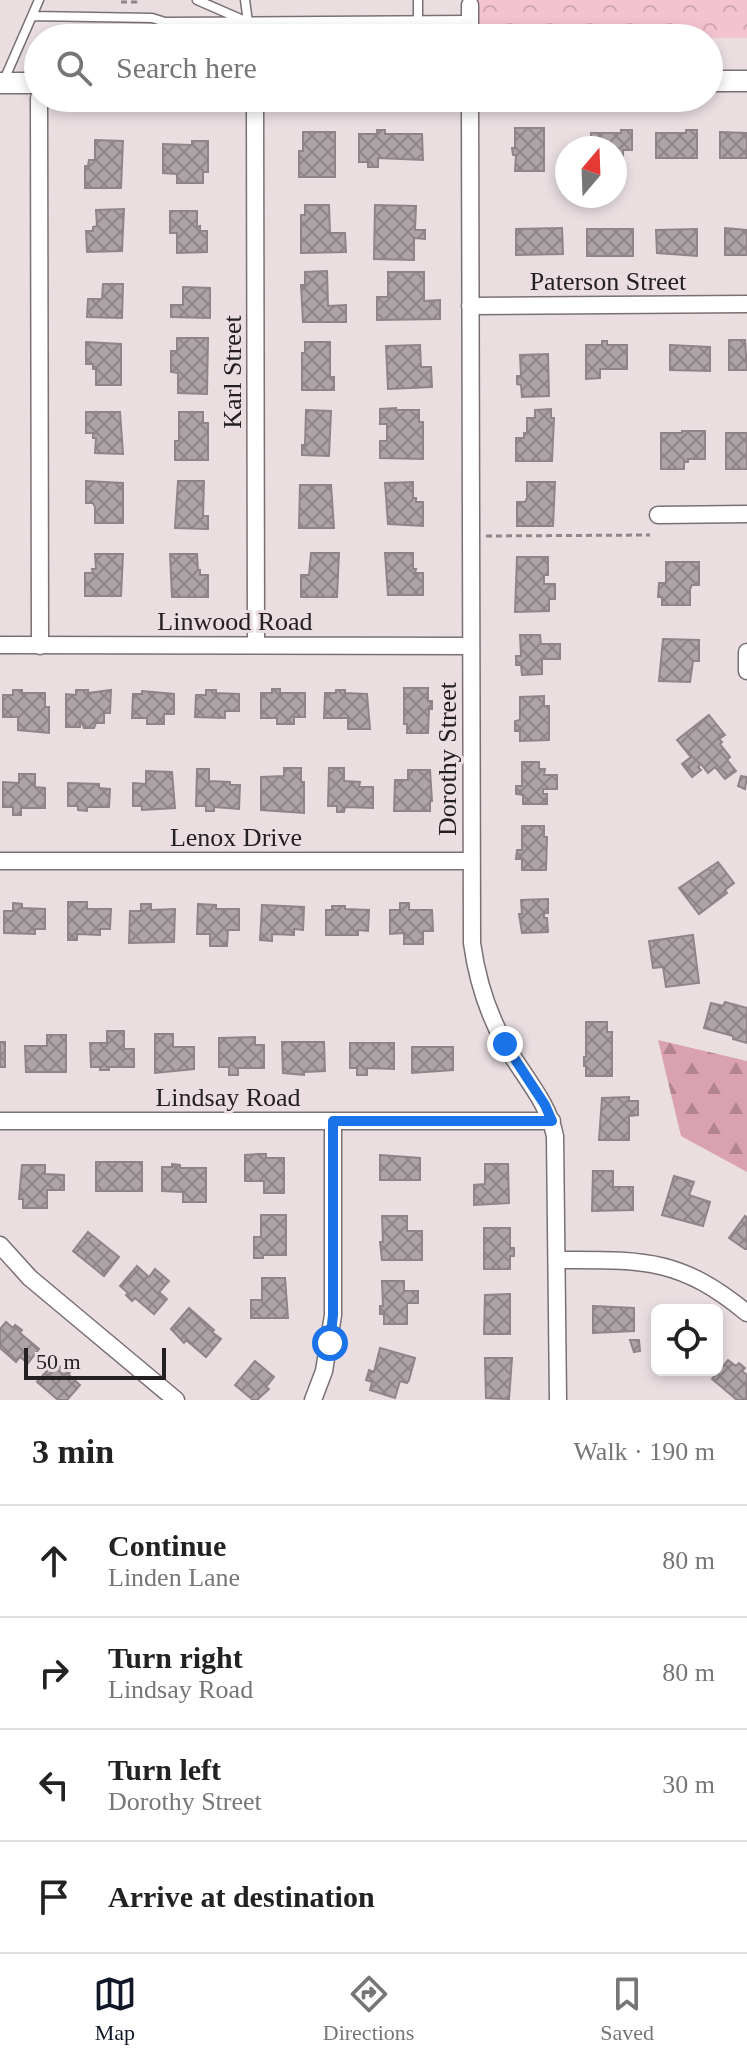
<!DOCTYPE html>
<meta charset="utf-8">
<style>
:root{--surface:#fff;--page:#f2f2f2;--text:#222;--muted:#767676;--line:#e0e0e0;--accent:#111827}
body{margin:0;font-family:Georgia,serif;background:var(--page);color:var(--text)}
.controls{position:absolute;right:24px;bottom:24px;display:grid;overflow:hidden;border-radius:12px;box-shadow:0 4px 12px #0003}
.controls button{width:72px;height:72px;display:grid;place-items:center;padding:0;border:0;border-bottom:2px solid var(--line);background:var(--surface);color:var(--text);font:40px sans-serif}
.compass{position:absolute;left:555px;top:136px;width:72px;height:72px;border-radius:50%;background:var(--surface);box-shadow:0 4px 12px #0003;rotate:19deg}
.scale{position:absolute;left:24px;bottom:20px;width:142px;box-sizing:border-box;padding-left:8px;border:4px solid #242021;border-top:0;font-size:22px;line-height:28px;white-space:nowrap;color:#242021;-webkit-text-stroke:6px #eadee1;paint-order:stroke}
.stop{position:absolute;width:24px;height:24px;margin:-18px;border:6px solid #1a73e8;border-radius:50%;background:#fff}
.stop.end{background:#1a73e8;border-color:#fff;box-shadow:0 2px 8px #0008}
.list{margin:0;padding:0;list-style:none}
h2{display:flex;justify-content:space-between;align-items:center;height:104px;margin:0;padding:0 32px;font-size:34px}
h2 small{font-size:26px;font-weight:400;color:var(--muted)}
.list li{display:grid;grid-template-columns:52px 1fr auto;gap:24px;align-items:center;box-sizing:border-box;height:112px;padding:0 32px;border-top:2px solid var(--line)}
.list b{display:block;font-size:30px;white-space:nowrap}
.list p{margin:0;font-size:26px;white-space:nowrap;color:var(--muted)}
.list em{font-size:26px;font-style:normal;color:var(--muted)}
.icon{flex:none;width:44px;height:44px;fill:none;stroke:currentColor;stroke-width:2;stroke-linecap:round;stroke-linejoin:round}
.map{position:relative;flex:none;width:747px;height:1400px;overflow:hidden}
.search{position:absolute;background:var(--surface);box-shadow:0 4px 12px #0003;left:24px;right:24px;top:24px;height:88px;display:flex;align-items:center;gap:20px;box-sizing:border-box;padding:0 28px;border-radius:44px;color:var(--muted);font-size:30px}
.sheet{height:552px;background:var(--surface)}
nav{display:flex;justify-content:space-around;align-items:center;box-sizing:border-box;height:112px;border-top:2px solid var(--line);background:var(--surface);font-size:22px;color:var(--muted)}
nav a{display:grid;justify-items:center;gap:4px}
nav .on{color:var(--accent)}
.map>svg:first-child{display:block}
.forest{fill:url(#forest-firs)}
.park{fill:url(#park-crowns)}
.building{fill:url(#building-cross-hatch);stroke:#8f8487;stroke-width:2}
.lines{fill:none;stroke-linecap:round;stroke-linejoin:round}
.service-casing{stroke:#7a7072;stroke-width:11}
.minor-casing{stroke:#7a7072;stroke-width:19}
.tertiary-casing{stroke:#7a7072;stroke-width:23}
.path{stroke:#8e8688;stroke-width:3;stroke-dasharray:6 4;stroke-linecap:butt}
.service{stroke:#fff;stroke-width:8}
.minor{stroke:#fff;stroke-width:16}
.tertiary{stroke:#fff;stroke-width:20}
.route{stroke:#1a73e8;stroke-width:10}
.labels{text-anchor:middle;stroke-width:6;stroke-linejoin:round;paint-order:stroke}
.street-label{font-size:26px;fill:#242021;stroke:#eadee1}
</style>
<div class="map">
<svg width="747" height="1400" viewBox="0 0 747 1400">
<defs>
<pattern id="forest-firs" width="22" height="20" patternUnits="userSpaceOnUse" patternTransform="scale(2)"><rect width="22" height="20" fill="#daa2b0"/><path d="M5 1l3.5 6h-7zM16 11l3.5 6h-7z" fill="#b1848f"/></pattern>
<pattern id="park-crowns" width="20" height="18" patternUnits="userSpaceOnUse" patternTransform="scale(2)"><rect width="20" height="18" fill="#f3c4d0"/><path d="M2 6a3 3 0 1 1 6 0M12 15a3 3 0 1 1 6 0" fill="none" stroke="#d0a8b2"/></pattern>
<pattern id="building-cross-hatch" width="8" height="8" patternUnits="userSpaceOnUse" patternTransform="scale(2)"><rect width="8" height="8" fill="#aea4a6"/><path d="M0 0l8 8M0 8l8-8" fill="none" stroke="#8d8587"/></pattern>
</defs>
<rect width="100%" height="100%" fill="#eadee1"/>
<path class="forest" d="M658,1040L747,1061V1172L681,1136Z"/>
<path class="park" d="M468,0H747V38H470Z"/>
<path class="building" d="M515,128H544V171H515L516,155H513L512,148H515Z
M377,130H385V134H422L423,160L378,158V167H368V162H359V134H377Z
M621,130H632V150H623V159H615V148H591V133H621Z
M686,130H697V158H656V133H686Z
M303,132H335V177H299V151H303Z
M720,132L747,133V158H720Z
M95,140L123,141L121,188H85V166H88L89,160H95Z
M192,141H208V172H203V183H177V174L163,173V144L192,145Z
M305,205H329L330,233H345L346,252L301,253V215H305Z
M375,205L416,206L415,230H425V239L414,238V260L374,259Z
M124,209L122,251L87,252L86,231H93V227L97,226L96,210Z
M170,211H197V227L200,226V231H207V252L177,253V233H170Z
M562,228L563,254L516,255V229Z
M725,228L747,230V255H725Z
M587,229H633V256H587Z
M697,229V256L657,253L656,230Z
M327,271L328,306L346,305V322H303L301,285H305V272Z
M388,272H424V301L440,300V319L377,320V297H388Z
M103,284H123L122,318L87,317L88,299H102Z
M183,287L210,288V318L171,317V305H183Z
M177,338H208L207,394L178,393V373L171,372V351H177Z
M729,340H745L747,370H729Z
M602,341H607V345H627V369H600V378L586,379V345H602Z
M86,342L121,344V385H96V369H93V364H86Z
M305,342H330V377H334V390H302V353H305Z
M420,345L421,367H431L432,387L388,389L386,346Z
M670,345L710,347V371L670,370Z
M548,354L549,396L522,397L521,385L517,384V376H521L520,355Z
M396,408V410H419V422H423V459L380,458V441H387V424H380V409Z
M551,409V418H554L552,461H516V438H524V433H527V418H535V410Z
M306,410L331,411L329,456L302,455V445H305Z
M86,412H120L123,454L95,453L96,438H93V433H86Z
M179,412H203V423H208V460H175V441H179Z
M682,431H705V459H688V462H684V469H661V433H682Z
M726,433H747V469H726Z
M86,481L123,483V523H95V507L93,503H86Z
M178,481H204L203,516H208V529L175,528Z
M413,482V498H416V502H423V526L388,524L385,483Z
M527,482H555L553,526H517V502H525L527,498Z
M300,485H331L334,528H299Z
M311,553H339L337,597H301V575H309Z
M385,553H413V569H416L415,573H423V595H388Z
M95,554H123L121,596H85V573H93L92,569H96Z
M170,554H197L198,570H200V575H208V597H172Z
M517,557H548V575H544V584H555V599H549V611L515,612Z
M666,562H699V585H692L690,589V605H662V597H658L659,583H666Z
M520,635H540L541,644H560V659H542V674L522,675L521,665H516V656H521Z
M663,639L699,640V661H693L690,682L659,681Z
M404,688H428V701H432V709H429L428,733H407V724H404Z
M272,689H280V693H305V717H294V724H277V718H261V693H272Z
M13,690H22V693H45V707H49V733L18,730V717H3V695H13Z
M76,690H88V693L111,690L110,713H104V723H96L94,728H84L80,719V727H66V694L76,695Z
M206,690H216V693L239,694V711H225V718L195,717L196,695H206Z
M336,690H345V693L367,694L370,729H348V718H324L325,693H336Z
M142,691L174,694V714H164V724H147V718H132L133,694H142Z
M544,696V706H549V740L520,741V731H515V721L520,720V697Z
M709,715L725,735L719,739L722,742L720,744L730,757L727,760L736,771L725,779L715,767L708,773L701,764L698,767L701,770L692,777L682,764L691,757L677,740Z
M522,762H539V769H545L544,775H557V789H543V794H547V804H523V795L516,794V786H522Z
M284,768H301V782H304V813L261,810V777L284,776Z
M329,768H344V781L360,782L359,787H373V808L345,807L344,812H337V806H328Z
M197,769H209V781L230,782V785H240L239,809L214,807V811H206V806H196Z
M408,770H430L432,801H430V811H394L395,780H408Z
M146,771L172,772L175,808L142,810V806H133V783L146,784Z
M19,774H35V787L45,788V808H21V815H13V807H3V782L19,783Z
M741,776L747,777L745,789L738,786Z
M68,783L99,784V788L110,789L109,807H87V811L78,810V806H68Z
M522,826H544V837H547L546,870H522V859H516L517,850H522Z
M718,862L734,883L725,890L727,893L699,914L679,888Z
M548,899V913H544V918H547L548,932L522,933L519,914H522L521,900Z
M68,902H87V909H111L110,929H100V935L77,934V940H68Z
M13,903L22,904V908L45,909V929H35V934L4,933V911H13Z
M400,903H409V910H432L433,931H423V944H404V933L390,934V910H400Z
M141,904H151V910L175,909L174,942L129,943L130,911H141Z
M198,904L216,905V909H239V930H228L227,946H210V934H197Z
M262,905L304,907L303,930L294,929V935L272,934V941L260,940Z
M332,906H345V909L369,910L368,931L358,930V935H326V910H332Z
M693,935L699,983L666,987L663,967L653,968L649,941Z
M725,1002L747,1008V1043L733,1039V1036L704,1028L711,1003L723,1006Z
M586,1022H607V1032H612V1076H586V1066H584V1057H586Z
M107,1031H124V1049H134V1067H109V1070H100V1067H91L90,1043H107Z
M155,1034H173V1047H194V1069L155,1073Z
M47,1035H66V1072H26L25,1046H47Z
M255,1037V1045H264V1068H238V1075H229V1067H219V1038Z
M0,1042H5V1067H0Z
M282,1042H324L325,1071L304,1072V1075L283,1073Z
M350,1043H394V1069L367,1068V1075H357V1068H350Z
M412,1047H453V1070L412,1073Z
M629,1097V1101H638V1115L629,1116V1140H599L602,1098Z
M258,1154H266V1158H284V1193H264V1181H245V1155Z
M380,1155L420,1158V1180H380Z
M96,1162H142V1191H96Z
M172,1164L180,1165V1168H206V1202H183V1192L162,1191V1167H172Z
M485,1164H508L509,1203L474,1205V1185L485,1184Z
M22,1165H45V1174L64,1175V1190H47V1208H23V1199H19Z
M593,1171H613V1187H633V1210L592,1211Z
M674,1176L694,1182L689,1195L710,1202L703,1226L662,1215Z
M261,1215H286V1255H263V1258H254V1237H261Z
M382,1216H407V1231H422V1260H382L380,1242H383Z
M745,1216L747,1218V1249H745L729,1238Z
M484,1228H510V1248H514V1256H510V1269H484Z
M88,1232L119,1257L104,1276L73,1251Z
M137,1266L149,1277L155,1269L169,1281L159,1292L167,1299L154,1314L135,1298L132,1301L126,1295L128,1293L120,1286Z
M262,1278H285L288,1318H251V1300H262Z
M382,1281H404V1291H418V1303H407V1324H384V1314H380V1306H383Z
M510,1294V1334H484L485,1295Z
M593,1306L634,1308V1331L593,1333Z
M189,1308L214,1330L212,1332L221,1339L206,1357L186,1340L184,1343L171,1329Z
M6,1322L13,1328L15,1325L22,1330L20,1333L39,1349L28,1363L20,1357L16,1362L0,1348V1329Z
M630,1340H639L640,1351L634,1352Z
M380,1348L415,1358L409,1380L407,1383L400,1381L395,1398L370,1390L372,1382L366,1380L369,1370L374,1372Z
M485,1358H512L509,1399L486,1398Z
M728,1360L736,1366L739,1363L745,1368L742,1371L747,1375L746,1400H737L712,1379Z
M255,1361L274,1377L266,1387L269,1389L257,1400H253L235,1385Z
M55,1362L63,1369L64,1367L70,1372L68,1374L80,1385L67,1400H58L37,1382Z"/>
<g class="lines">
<defs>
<path id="service" d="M197,0L243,20
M245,0L248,22L255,38
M418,0V20
M32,16L152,18L165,22L470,20
M4,80L39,0"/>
<path id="minor" d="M470,5V38
M39,98L40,646
M255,98L256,645
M470,98L472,943C477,979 487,1012 505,1044C522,1075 548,1101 555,1136L558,1400
M470,306L747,304
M658,515L747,514
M0,645L471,646
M747,652V671
M0,861H471
M0,1121H552
M0,1245L30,1278L176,1400
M558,1260C642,1260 679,1257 747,1313
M313,1400L324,1371L333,1315V1121"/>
<path id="tertiary" d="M709,81H747
M0,83H38"/>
</defs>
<use href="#service" class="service-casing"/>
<use href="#minor" class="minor-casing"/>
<use href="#tertiary" class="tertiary-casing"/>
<path class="path" d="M121,2H136L132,0
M486,536L650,535"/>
<use href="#service" class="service"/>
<use href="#minor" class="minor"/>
<use href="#tertiary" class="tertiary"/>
</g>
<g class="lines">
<path class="route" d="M330,1343L333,1315V1121H552L545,1105L505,1044"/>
</g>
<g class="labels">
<g class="street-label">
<text x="608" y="290">Paterson Street</text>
<text transform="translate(232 372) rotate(-90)" y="9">Karl Street</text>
<text x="235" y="630">Linwood Road</text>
<text transform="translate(447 759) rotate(-90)" y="9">Dorothy Street</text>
<text x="236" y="846">Lenox Drive</text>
<text x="228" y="1106">Lindsay Road</text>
</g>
</g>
</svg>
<div class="controls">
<button><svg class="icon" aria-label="locate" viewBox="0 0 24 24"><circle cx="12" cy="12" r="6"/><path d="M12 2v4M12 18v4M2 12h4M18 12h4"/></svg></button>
</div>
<svg class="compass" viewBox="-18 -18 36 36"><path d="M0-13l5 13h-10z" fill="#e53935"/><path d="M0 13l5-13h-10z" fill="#767676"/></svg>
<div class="scale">50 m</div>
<div class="stop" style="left:330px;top:1343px"></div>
<div class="stop end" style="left:505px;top:1044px"></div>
<div class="search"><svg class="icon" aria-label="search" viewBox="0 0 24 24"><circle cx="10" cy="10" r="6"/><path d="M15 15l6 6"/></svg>Search here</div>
</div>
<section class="sheet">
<h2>3 min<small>Walk · 190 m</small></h2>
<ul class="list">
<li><svg class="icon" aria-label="ahead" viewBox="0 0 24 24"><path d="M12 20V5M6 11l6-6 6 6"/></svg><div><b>Continue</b><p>Linden Lane</p></div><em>80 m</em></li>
<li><svg class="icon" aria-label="right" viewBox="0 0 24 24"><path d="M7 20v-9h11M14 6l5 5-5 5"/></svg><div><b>Turn right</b><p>Lindsay Road</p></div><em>80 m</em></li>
<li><svg class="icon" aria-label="left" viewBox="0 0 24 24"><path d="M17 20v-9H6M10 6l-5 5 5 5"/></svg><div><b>Turn left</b><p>Dorothy Street</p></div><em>30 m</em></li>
<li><svg class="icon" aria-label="arrive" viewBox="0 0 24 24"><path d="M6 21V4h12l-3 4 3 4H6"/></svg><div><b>Arrive at destination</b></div></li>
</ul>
</section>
<nav>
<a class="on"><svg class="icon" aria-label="map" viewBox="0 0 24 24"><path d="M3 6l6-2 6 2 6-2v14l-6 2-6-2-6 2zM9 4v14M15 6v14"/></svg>Map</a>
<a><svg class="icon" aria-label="directions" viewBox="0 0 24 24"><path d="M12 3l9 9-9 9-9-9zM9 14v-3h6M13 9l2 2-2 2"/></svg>Directions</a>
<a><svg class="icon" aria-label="saved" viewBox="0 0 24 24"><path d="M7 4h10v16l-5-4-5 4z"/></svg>Saved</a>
</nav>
